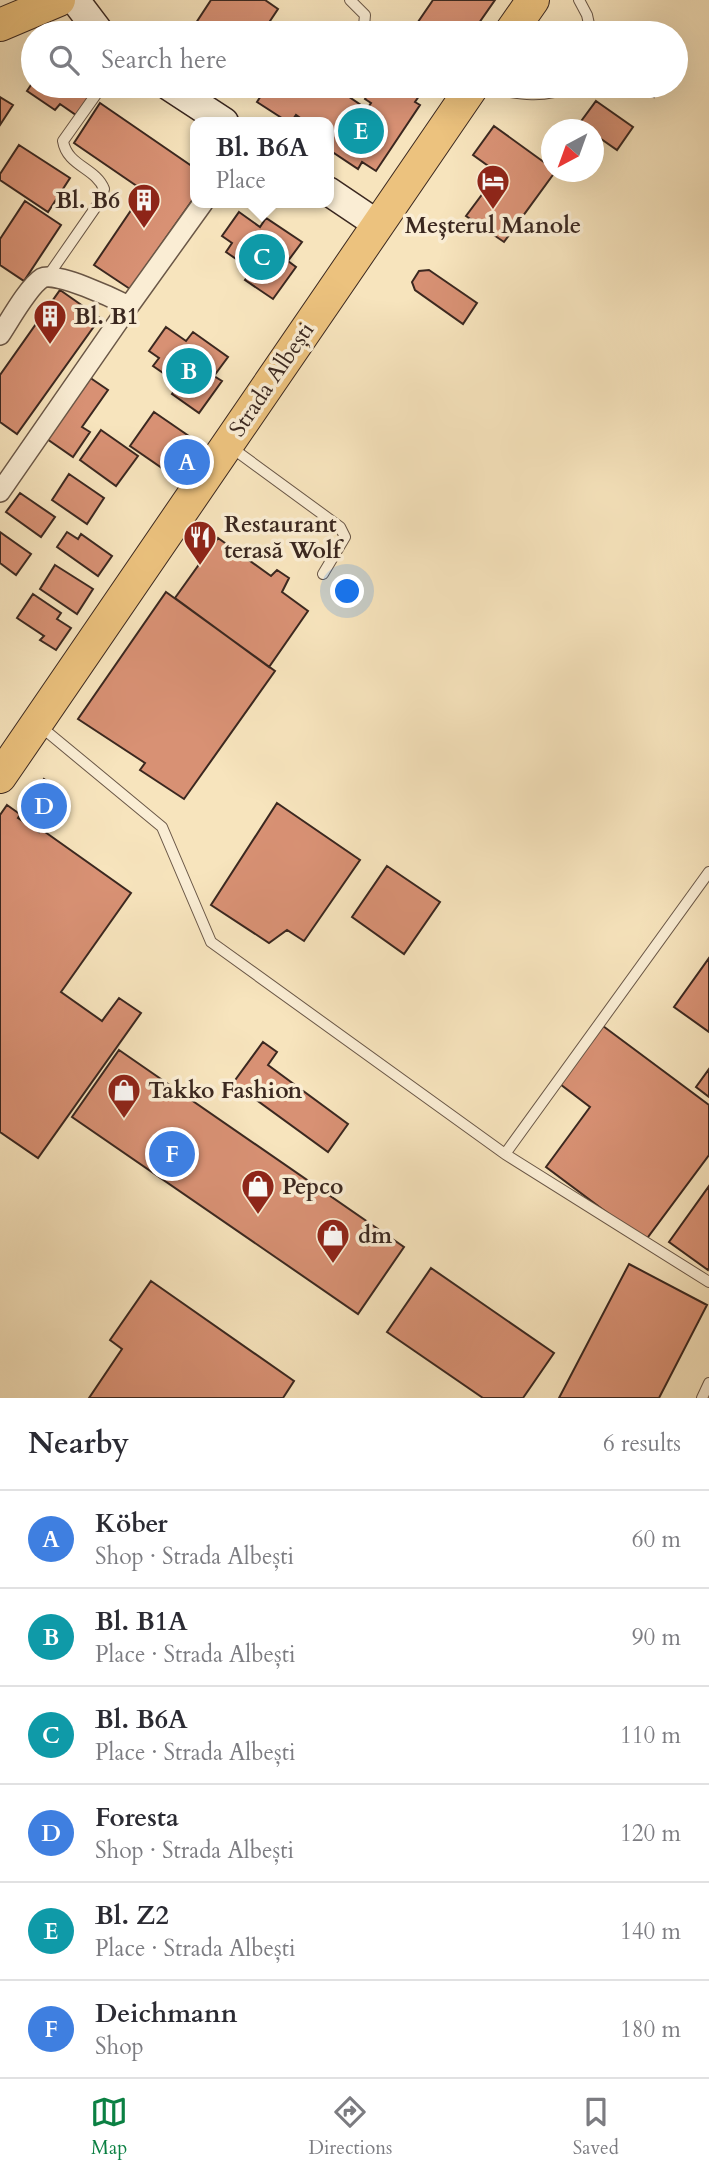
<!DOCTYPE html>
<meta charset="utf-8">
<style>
:root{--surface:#fff;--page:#f7f7f7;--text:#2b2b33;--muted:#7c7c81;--line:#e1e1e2;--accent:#0b8043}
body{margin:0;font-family:Cardo,serif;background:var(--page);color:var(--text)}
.compass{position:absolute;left:541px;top:119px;width:63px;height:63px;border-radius:50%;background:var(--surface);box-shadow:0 7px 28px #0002;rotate:221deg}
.you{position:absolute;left:348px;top:592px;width:24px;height:24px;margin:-18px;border:5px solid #fff;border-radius:50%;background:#1a73e8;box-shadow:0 0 0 10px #1a73e833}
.badge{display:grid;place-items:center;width:46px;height:46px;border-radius:50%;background:var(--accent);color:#fff;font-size:23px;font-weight:700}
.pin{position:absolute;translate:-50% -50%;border:4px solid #fff;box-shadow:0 2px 7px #0006}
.popup{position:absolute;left:190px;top:117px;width:144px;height:91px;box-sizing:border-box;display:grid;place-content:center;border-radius:14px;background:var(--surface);filter:drop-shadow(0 2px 5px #0005);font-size:23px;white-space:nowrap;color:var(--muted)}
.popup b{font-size:26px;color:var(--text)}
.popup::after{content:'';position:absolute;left:50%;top:100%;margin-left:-14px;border:14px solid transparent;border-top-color:var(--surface)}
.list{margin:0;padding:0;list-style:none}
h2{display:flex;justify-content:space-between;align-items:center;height:91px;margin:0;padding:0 28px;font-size:30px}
h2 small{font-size:23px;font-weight:400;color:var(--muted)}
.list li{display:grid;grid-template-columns:46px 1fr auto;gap:21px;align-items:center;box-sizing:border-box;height:98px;padding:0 28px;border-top:2px solid var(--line)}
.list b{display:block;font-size:26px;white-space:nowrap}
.list p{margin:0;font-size:23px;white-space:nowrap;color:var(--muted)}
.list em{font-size:23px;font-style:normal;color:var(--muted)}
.icon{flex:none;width:38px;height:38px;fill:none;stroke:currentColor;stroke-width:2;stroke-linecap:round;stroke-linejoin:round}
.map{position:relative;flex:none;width:709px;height:1398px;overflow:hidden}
.search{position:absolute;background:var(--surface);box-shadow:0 7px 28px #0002;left:21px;right:21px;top:21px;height:77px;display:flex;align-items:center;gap:18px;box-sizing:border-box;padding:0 24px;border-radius:38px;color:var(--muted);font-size:26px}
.sheet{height:679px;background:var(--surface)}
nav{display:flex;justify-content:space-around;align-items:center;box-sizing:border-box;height:98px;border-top:2px solid var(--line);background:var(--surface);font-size:19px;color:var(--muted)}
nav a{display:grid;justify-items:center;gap:4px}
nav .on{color:var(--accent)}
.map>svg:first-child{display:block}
.building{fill:#d89174;stroke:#3b2820;stroke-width:2}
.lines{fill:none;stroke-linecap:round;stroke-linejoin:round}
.lane-casing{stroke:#6a5747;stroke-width:12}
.street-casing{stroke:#6a5747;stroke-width:22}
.secondary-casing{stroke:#3b2820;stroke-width:31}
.primary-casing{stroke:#3b2820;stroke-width:34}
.lane{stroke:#faedd4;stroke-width:10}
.street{stroke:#faedd4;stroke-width:19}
.secondary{stroke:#faedd4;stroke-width:28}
.primary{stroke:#ecc27e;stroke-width:32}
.labels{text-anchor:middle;stroke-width:7;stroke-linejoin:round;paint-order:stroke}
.poi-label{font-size:23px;font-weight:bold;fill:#3b2820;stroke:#faedd4;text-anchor:start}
.street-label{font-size:23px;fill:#3b2820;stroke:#faedd4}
</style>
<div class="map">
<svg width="709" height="1398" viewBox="0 0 709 1398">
<rect width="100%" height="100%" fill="#f7e4bd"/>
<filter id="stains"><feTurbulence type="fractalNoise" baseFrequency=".00286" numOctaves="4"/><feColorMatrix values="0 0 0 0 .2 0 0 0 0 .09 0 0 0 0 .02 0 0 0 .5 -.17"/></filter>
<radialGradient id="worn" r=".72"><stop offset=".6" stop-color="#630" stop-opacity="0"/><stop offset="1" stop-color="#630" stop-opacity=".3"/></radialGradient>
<path class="building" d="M211,0H265L278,9L262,33H198L192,29Z
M433,0H495L472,33H434L418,22Z
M33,82V86H97L76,115L60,104L55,110L27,91Z
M256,86H333L367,109L371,103L365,99L371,90L365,86H426L415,102L420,105L376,171L362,162L358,169L328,149L330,139L328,137V122H306L296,115L291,122H288L257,102L264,91Z
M638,86H662L654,97Z
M0,97L13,105L0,125Z
M596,101L633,127L617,150L594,134V130H587L579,124Z
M100,103L196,169V195L130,289L94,265L144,191L74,143Z
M494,126L552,168V172H555L504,242L466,216L498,173L473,155Z
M19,145L70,178L48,212L0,180V174Z
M25,201L61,225L24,281L0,265V239Z
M239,212L260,227L266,218L302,242L288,261L296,267L273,299L245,280L252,270L226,252L232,243L222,236Z
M429,270L477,303L463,324L415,290L412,282L419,271Z
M60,290L100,318L17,434L0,422V375Z
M166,327L186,341L193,332L228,357L214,376L222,381L199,413L172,394L179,384L153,366L159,358L149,351Z
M89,377L108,390L82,427L90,432L73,457L47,439Z
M154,412L199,443L175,477L130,446Z
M101,430L138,456L116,486L80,460Z
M69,474L104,498L87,524L52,500Z
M20,493L55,517L41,537L6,512Z
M0,532L31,554L16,575L0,563Z
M67,532L78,539L81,534L112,556L98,576L57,547Z
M218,538L271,576L277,570L289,578L282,592L308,611L269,667L175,598Z
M55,565L93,589L77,614L40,589Z
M166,592L275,671L184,799L140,770L145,763L78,719Z
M33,594L61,613L57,619L71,628L56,650L40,640L44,636L17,618Z
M44,779L65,793L39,832L18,818Z
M277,803L360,860L304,941L287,930L269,943L211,905Z
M7,805L131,893L61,992L102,1021L119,998L141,1013L38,1158L0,1132V815Z
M387,866L440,902L404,954L352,917Z
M709,958V1032L674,1007Z
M603,1026L709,1105V1155L645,1241L546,1167L590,1107L560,1084Z
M263,1042L277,1052L268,1065L348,1124L328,1152L233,1083Z
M119,1050L404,1247L358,1314L72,1117Z
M709,1069V1097L696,1087Z
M709,1186V1268L708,1270L669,1242Z
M629,1264L707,1305L659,1398H559Z
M431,1268L554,1353L523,1398H483L387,1332Z
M151,1281L294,1381L283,1398H89L122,1349L110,1340Z"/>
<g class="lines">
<defs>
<path id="lane" d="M350,0L365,15L364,26L361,33
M579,0L587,15L591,33
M477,86C507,91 541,102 569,86
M48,276L100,201L104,189C96,168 67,166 63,141L102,86
M232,448L340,527L345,537L323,574
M40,726L162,827L211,942L505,1154L709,872
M505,1154L709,1282
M702,1398L709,1383"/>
<path id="street" d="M0,335C10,320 28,287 42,278C56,271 115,299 129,306L203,203
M0,492L129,306"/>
<path id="secondary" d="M75,0L100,33
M169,86L224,122
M328,191L377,224"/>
<path id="primary" d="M0,25L59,0
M510,33L533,0
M0,777L473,86"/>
</defs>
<use href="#lane" class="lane-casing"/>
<use href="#street" class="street-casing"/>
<use href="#secondary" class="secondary-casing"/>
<use href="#primary" class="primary-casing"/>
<use href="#lane" class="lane"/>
<use href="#street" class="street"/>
<use href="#secondary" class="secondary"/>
<use href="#primary" class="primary"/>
</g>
<defs>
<symbol id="hotel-pin" viewBox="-11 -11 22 30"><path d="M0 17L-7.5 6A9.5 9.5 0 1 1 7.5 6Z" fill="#8f2418" stroke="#faedd4"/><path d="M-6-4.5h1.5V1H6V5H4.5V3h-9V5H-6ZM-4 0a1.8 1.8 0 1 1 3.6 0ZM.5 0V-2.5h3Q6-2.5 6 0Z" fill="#fff"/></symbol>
<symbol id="building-pin" viewBox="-11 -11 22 30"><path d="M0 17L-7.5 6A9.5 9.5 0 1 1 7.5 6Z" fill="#8f2418" stroke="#faedd4"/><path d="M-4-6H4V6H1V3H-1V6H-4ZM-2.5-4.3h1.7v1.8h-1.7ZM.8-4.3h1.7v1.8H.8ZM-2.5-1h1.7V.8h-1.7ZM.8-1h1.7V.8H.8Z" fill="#fff"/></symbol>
<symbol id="restaurant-pin" viewBox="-11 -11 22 30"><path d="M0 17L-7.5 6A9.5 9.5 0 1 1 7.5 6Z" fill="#8f2418" stroke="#faedd4"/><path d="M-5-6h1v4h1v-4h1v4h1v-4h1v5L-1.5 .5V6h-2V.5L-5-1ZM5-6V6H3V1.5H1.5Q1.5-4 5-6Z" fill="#fff"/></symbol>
<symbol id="shop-pin" viewBox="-11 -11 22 30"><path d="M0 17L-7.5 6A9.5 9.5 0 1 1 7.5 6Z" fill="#8f2418" stroke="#faedd4"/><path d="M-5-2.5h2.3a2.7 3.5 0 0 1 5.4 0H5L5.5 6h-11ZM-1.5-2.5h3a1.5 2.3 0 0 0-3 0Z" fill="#fff"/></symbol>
</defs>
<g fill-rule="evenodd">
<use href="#hotel-pin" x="474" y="162" width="38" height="52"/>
<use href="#building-pin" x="125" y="181" width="38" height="52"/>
<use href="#building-pin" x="31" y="297" width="38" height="52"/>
<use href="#restaurant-pin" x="181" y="518" width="38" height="52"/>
<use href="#shop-pin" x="105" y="1071" width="38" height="52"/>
<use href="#shop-pin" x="239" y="1167" width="38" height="52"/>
<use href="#shop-pin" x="314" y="1216" width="38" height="52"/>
</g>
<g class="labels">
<g class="poi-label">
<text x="120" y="208" text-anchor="end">Bl. B6</text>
<text x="493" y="233" text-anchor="middle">Meșterul Manole</text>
<text x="74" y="324">Bl. B1</text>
<text x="224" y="532">Restaurant<tspan x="224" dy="26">terasă Wolf</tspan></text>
<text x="148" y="1098">Takko Fashion</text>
<text x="282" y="1194">Pepco</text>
<text x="358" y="1243">dm</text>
</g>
<g class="street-label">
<text transform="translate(271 379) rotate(-56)" y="8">Strada Albești</text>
</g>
</g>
<rect width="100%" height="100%" filter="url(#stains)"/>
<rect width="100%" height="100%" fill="url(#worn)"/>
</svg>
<svg class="compass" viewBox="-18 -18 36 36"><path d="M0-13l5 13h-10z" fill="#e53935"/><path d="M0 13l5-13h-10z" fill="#7c7c81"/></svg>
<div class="you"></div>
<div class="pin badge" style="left:187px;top:462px;background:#3f7fe0">A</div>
<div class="pin badge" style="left:189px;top:371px;background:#0f9aa8">B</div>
<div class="pin badge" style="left:262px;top:257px;background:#0f9aa8">C</div>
<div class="popup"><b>Bl. B6A</b>Place</div>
<div class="pin badge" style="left:44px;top:806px;background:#3f7fe0">D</div>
<div class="pin badge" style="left:361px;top:131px;background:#0f9aa8">E</div>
<div class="pin badge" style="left:172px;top:1154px;background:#3f7fe0">F</div>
<div class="search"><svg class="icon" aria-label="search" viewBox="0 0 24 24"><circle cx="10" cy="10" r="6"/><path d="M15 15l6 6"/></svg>Search here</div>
</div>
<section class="sheet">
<h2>Nearby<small>6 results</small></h2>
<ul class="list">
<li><span class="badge" style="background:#3f7fe0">A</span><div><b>Köber</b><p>Shop · Strada Albești</p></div><em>60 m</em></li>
<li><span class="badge" style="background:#0f9aa8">B</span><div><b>Bl. B1A</b><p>Place · Strada Albești</p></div><em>90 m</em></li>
<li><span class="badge" style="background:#0f9aa8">C</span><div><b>Bl. B6A</b><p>Place · Strada Albești</p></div><em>110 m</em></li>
<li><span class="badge" style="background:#3f7fe0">D</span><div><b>Foresta</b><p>Shop · Strada Albești</p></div><em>120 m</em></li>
<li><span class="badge" style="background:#0f9aa8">E</span><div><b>Bl. Z2</b><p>Place · Strada Albești</p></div><em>140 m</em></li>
<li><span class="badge" style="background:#3f7fe0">F</span><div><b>Deichmann</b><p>Shop</p></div><em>180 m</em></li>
</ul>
</section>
<nav>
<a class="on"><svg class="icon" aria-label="map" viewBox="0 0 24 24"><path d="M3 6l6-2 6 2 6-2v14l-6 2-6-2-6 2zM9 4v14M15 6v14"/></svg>Map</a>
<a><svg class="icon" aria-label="directions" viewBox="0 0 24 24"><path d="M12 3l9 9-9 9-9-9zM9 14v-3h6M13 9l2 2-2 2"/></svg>Directions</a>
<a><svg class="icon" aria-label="saved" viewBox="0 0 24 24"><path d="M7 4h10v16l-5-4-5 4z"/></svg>Saved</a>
</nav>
